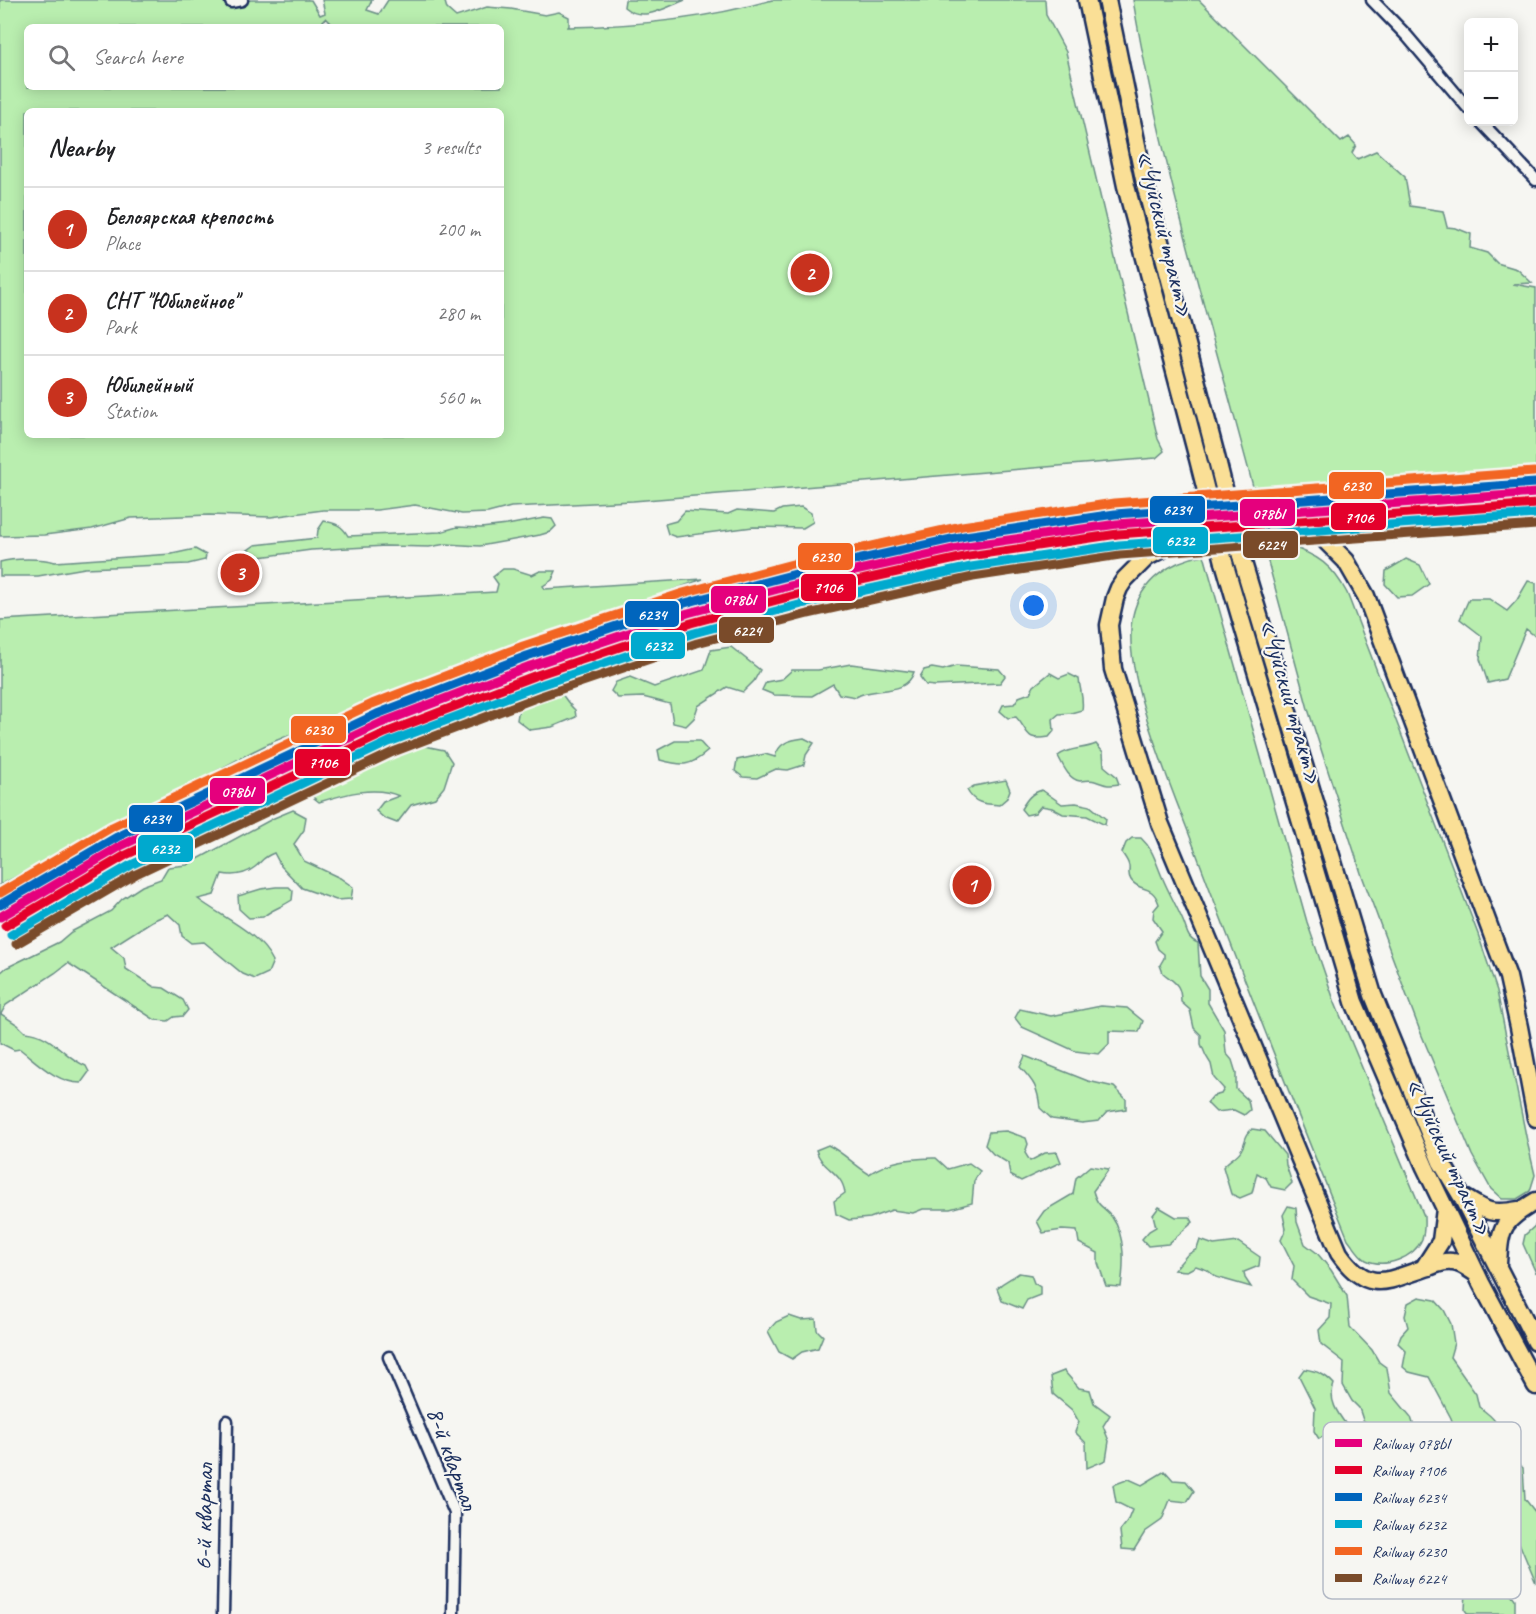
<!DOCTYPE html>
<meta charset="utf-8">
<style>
:root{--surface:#fff;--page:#f2f2f2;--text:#202124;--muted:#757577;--line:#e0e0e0;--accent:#c8321e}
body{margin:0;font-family:Caveat,sans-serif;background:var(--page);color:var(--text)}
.controls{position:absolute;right:18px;top:18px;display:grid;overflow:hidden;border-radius:9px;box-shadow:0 3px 15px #0003}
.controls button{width:54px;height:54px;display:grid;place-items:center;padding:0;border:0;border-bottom:2px solid var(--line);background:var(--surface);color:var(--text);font:30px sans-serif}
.you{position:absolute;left:1034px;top:606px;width:21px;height:21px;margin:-15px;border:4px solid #fff;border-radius:50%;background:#1a73e8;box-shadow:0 0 0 9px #1a73e833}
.badge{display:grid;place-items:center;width:39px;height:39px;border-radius:50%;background:var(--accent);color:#fff;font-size:20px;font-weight:700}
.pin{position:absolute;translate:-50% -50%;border:3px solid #fff;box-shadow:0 2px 6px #0006}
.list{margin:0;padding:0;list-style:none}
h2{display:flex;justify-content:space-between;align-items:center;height:78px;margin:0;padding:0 24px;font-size:26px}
h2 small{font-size:20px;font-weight:400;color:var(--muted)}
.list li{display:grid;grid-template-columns:39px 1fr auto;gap:18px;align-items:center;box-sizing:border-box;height:84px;padding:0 24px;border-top:2px solid var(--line)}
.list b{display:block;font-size:22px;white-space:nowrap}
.list p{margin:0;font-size:20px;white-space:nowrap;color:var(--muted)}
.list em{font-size:20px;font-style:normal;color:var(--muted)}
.icon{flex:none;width:33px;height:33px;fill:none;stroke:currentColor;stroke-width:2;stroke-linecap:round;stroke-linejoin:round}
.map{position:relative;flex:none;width:1536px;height:1614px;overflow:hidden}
.search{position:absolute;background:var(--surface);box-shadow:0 3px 15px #0003;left:24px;top:24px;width:480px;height:66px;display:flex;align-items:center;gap:15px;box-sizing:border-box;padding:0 21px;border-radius:9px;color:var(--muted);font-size:22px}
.panel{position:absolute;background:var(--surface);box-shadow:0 3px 15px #0003;left:24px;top:108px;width:480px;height:330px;border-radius:9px}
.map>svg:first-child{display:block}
.green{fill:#b9eeaf;stroke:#6a8e86;stroke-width:1.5;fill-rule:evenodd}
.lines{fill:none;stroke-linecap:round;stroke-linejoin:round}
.minor-casing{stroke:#1b2f5e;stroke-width:15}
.trunk-casing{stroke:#1b2f5e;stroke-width:21}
.minor{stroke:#f6f6f2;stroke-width:10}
.trunk{stroke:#fadf96;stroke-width:16}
.trunk-bridge-casing{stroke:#1b2f5e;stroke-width:21;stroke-linecap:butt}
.trunk-bridge{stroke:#fadf96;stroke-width:16}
.rail-1-casing{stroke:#f6f6f2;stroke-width:14}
.rail-2-casing{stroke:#f6f6f2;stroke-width:14}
.rail-3-casing{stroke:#f6f6f2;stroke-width:14}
.rail-4-casing{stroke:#f6f6f2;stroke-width:14}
.rail-5-casing{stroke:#f6f6f2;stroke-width:14}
.rail-6-casing{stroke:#f6f6f2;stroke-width:14}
.rail-1{stroke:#e5007d;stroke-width:9}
.rail-2{stroke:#e4002b;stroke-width:9}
.rail-3{stroke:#0065bd;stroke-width:9}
.rail-4{stroke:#00a9ce;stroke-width:9}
.rail-5{stroke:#f26522;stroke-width:9}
.rail-6{stroke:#7a4b2a;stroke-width:9}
.labels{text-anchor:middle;stroke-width:4.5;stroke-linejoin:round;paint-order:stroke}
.street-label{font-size:26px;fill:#1b2f5e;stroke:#f6f6f2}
.key{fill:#f6f6f2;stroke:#b4bac6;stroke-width:1.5}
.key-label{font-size:16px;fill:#1b2f5e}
.line-badge{stroke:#f6f6f2;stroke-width:2}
.badge-label{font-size:16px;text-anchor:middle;font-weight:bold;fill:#fff}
</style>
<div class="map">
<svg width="1536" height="1614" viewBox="0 0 1536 1614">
<rect width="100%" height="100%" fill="#f6f6f2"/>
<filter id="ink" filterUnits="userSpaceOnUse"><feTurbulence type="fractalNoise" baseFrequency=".0167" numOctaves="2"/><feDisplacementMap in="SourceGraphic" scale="12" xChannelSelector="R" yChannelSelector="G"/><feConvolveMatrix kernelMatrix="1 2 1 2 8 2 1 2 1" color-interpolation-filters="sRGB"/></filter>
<g filter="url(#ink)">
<path class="green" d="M0,0H311L320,15L325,13L322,0H372L367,10L379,14L388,0H447L445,2L447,9L456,17L487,7L511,9L545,15L559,12L569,17V26L568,27C636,26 706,19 772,0H1045L1046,15L1066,52L1158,439L1164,451L1156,458L633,501L511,507L488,513L462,514L415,505L377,510H323L271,517L209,515L131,518L92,529L44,535L0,536ZM326,18L334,26L340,27H501V87H27V27H326L323,21ZM27,111H501V435H27Z
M625,0H685C664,8 643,23 624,7Z
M1133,0H1199L1341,142L1349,137L1356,145L1352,153L1357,159L1376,151L1405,177L1410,206L1443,211L1447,227L1456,228L1471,234L1470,248L1487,253L1497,263L1517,269L1532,283L1513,284L1536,288V467L1255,494C1212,330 1161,167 1133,0Z
M801,507L811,513L813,522L803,528L753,527L676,537L668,534L665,524L676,521L685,511L728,514L737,510L774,513L782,509Z
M544,518L552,519L556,526L550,532L540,535L480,546L446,544L429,547L386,546L311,550L260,557L248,550L255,545L317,538L318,530L324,521C335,523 342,525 348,536L440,532L457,527L481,528L507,525Z
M1288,546C1317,554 1333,566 1347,593L1478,934L1497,991L1527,1141L1535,1175L1530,1191L1517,1199H1502L1491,1189L1472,1155L1420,1031L1361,873L1308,709L1264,547Z
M195,549L206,555L205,560L188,564L85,568L38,576H0V562C13,558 43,558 55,562L172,554Z
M1204,555L1307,922L1335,1003L1424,1216C1424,1223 1425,1231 1422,1239C1414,1258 1385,1269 1366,1260C1359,1256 1353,1245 1348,1239C1296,1110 1244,981 1195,850C1175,795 1119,670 1133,615C1141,580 1171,561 1204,555Z
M1406,559L1420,565L1429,584L1412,596L1397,597L1385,584L1386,571Z
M503,569H513L532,575L540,571H556L552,580L543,586L545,589L703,579L669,591L667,596L652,601L629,604L618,615L568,625L462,663L460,672L450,677L435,680L430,676L319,723L320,727C307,735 301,733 288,736C263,744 238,760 214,772V779L192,783L0,885V620L496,592L498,584L493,577Z
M1528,581L1536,583V637L1526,629L1505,679L1488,683L1480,659L1482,636L1460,619L1469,599H1489L1507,611L1517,600Z
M731,647L760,670L754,681L743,692L727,687L698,706L694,718L686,726L673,723L670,704L643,697L618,698L611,691L616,682L630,677L654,687L704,670L711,650Z
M851,664L914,672C906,697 873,686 856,697L839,694L833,684L812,696L774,695L762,690L766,682L782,679L792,670H818Z
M956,666L999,669L1005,676L1000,683L935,686L926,685L920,677L924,670L932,668L943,670Z
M1050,673L1059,678L1069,674L1079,679C1080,691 1084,698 1082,710L1071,713L1059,714L1053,719L1054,731L1049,737C1024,742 1029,730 1016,717L1008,718L1000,711L1003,705L1014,704L1019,697L1030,693L1034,686Z
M555,685C562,693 567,703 575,710L576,717L552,727L530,730L517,720L519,708L535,699L542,688Z
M804,738L814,743L806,755L804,765L788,770L776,769L757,778L743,777L735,771L737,760L765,754L775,757C779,742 790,740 804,738Z
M675,741H699L708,751C690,767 683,766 660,760L658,750Z
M1096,744L1103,752L1104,766L1116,776L1119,784C1105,786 1107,785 1095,781C1090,779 1085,781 1080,781C1068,779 1063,765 1058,756C1070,747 1082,750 1096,744Z
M402,746L413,748L425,746L444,750L452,762L444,787L435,798L411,805L397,823L384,818L376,811L383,802L399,796C375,785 345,794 319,802L309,794L317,787L330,784L344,776L358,774L373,762L387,758Z
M1006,780L1010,790L1007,798L999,805C985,804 974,804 967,790L974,786Z
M1042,790L1062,804L1076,803L1090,806L1106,819L1105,825L1087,816L1063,814L1052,808L1041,806L1035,813L1026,815L1021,809C1027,799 1031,793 1042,790Z
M293,810L306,817L304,830L294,844L304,861L340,878L353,887L351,899L336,900L302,888L281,866L274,853C261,858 263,861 255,867C245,875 233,876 222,874L214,895L198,899C223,918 259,932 273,961L268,973L255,979L243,974L204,942L191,943L182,936L180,925L168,914L152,921L111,947L124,958L126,969L154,987L164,988L183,1000L188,1010L183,1016L174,1017L168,1021L155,1020L68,963L55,973L6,1005L1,1014L18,1025L25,1032C53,1034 63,1057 86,1066L89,1072L81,1083C57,1083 38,1063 20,1049L14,1050L0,1043V973L6,968L59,942L71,932L111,911L122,899L142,886L161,879L168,867L187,865L274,818Z
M1132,838H1141C1154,850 1156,864 1163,879C1169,893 1177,907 1183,921C1188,932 1186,938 1198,943L1200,976L1208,989V1003L1224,1030L1226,1053L1232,1060L1236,1073V1089L1248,1100L1250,1110L1244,1115L1234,1110L1216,1112L1207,1103L1213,1096L1221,1094L1224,1089L1214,1078L1211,1064L1206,1056L1201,1044V1035L1194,1028L1190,1010L1181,1002C1181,984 1175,983 1163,973L1160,965L1164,958V954L1158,949L1155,941L1162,931L1153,918L1154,910L1159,904C1152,883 1140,893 1131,880C1127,874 1130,871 1129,866C1128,861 1125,857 1122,853L1126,843Z
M276,887H289L293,891L292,900C282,907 272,909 263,917L249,918L239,909L238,896L261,889Z
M1101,1006L1127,1008L1143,1021L1139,1032L1109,1031V1044L1099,1054L1075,1051L1022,1027L1015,1018L1020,1009L1051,1016Z
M1025,1056L1088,1081L1114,1087L1126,1099V1109L1107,1112L1099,1121L1082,1123L1052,1119L1040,1108C1038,1088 1034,1082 1020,1067Z
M1252,1129L1265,1131L1285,1155L1286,1165L1292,1183L1285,1190L1271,1187L1266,1178L1257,1173L1252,1193L1240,1198L1231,1194L1223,1167C1229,1159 1237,1157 1241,1150C1247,1141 1243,1137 1252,1129Z
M1006,1131L1026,1138L1028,1144L1025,1153L1030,1161L1045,1153L1057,1152L1061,1162L1021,1181L1010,1175L1008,1163L993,1154L985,1145L989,1132Z
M828,1145C844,1153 854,1165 869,1174C892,1159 909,1159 936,1158L948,1169L969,1163L980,1171L974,1181L972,1203L950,1209H923L913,1213L892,1210L870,1218L849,1220L836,1214L834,1201L845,1193C842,1171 822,1170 816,1150Z
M1090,1166L1109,1169L1093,1191C1098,1209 1104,1205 1112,1217C1126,1237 1124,1265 1121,1287L1106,1286L1098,1263V1253L1079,1243L1077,1231L1062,1230L1043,1233L1037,1221L1044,1211L1073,1194L1076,1178Z
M1288,1206L1296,1208L1297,1222L1305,1244L1317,1253L1331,1270L1347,1296L1350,1327L1372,1350L1379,1362L1387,1368L1391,1393L1411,1417L1416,1433L1429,1447L1451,1450L1484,1511L1486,1530L1482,1550L1496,1575L1515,1599V1614H1468L1465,1610L1466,1591L1449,1563L1429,1541L1427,1526L1429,1512L1421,1497L1376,1430L1363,1420L1359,1408L1352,1401L1343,1385L1344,1362L1321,1344L1319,1330L1330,1318L1331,1304L1308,1296L1292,1280L1294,1266L1281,1240L1286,1229L1283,1215Z
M1159,1207L1176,1217H1190L1193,1222L1168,1244L1148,1246L1142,1239L1149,1231L1156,1227L1153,1215Z
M1536,1225V1273L1523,1244L1525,1235Z
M1200,1240L1214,1245L1238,1242L1260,1257L1259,1266L1244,1272L1245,1278L1251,1287L1216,1277L1207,1270L1196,1266L1187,1271L1174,1270L1187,1255L1197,1249Z
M1019,1273L1031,1275L1034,1283L1040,1287V1295L1027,1300L1022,1309L1002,1301L997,1288C1005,1280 1011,1279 1019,1273Z
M1419,1297L1435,1300L1444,1310L1451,1324L1454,1343L1450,1357L1476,1394L1479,1407C1497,1420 1498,1421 1496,1442L1504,1453L1523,1468L1525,1499L1536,1513V1583L1514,1531L1499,1517L1482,1481L1467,1465V1443L1456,1433L1451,1418L1429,1377L1409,1372L1403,1367L1406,1351L1398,1343L1401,1335L1408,1327L1405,1316L1408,1303Z
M789,1316L801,1320L816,1319L817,1330L823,1336L818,1348L802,1352L792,1359L779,1352L768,1331L776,1322Z
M1304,1369C1317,1371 1325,1374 1334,1384C1327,1402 1340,1416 1350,1430L1341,1438L1327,1434L1319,1439L1314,1431L1315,1408L1299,1376Z
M1064,1371L1079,1388L1090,1390L1094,1403L1110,1415L1103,1426L1109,1441L1106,1460L1087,1468L1086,1443L1075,1432L1079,1422L1072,1410L1053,1394L1051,1376Z
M1165,1471L1173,1480L1186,1481L1194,1491L1187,1502L1170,1500L1162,1520L1145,1532L1134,1550L1122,1549L1120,1531L1127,1522L1132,1510L1116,1502L1113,1485L1129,1479L1142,1485Z"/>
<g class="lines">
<defs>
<path id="minor" d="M1372,0L1407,36L1468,108
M231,2L242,0
M1481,122L1536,180
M389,1357L455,1513L453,1614
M223,1614L227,1421"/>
<path id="trunk" d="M1087,0L1126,186L1197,455
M1107,0L1145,184L1215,452
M1241,556L1373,995L1441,1162L1462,1197L1536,1342
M1224,562L1354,1002L1425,1167L1481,1283L1536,1386
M1463,1197C1487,1212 1491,1215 1519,1210
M1498,1264C1500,1225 1503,1221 1536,1201
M1423,1269L1441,1241L1445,1209
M1477,1274C1469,1269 1461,1262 1452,1262C1444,1261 1436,1264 1429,1267C1387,1280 1369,1296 1339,1253L1160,823L1113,669L1109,625L1115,598L1119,588L1125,579L1147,557L1175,543L1258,521H1275L1292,524L1307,529L1322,537L1346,561L1366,596L1508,977L1519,1027L1536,1118"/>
</defs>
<use href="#minor" class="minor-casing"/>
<use href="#trunk" class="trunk-casing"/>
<use href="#minor" class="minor"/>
<use href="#trunk" class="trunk"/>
<defs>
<path id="trunk-bridge" d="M1215,452L1241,556
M1197,455L1224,562"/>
</defs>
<use href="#trunk-bridge" class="trunk-bridge-casing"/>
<use href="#trunk-bridge" class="trunk-bridge"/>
<defs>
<path id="rail-1" d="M0,917L121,846L381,723L530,666L688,613L801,583L967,546L1117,524L1536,493"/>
<path id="rail-2" d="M5,926L126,855L385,733L534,676L691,623L803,593L969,556L1118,534L1536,504"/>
<path id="rail-3" d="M0,905L117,837L377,714L527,656L685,603L799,573L965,536L1115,514L1535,483"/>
<path id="rail-4" d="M11,935L131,865L389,742L537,686L694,633L806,603L971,567L1119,545L1536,514"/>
<path id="rail-5" d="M0,893L112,827L372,704L523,646L683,593L796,563L962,526L1114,503L1534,472"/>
<path id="rail-6" d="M16,944L136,874L393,752L541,696L697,643L808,614L973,577L1120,555L1536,525"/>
</defs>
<use href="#rail-1" class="rail-1-casing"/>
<use href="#rail-2" class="rail-2-casing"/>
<use href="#rail-3" class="rail-3-casing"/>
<use href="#rail-4" class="rail-4-casing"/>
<use href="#rail-5" class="rail-5-casing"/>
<use href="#rail-6" class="rail-6-casing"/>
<use href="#rail-1" class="rail-1"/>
<use href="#rail-2" class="rail-2"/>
<use href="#rail-3" class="rail-3"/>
<use href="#rail-4" class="rail-4"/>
<use href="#rail-5" class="rail-5"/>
<use href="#rail-6" class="rail-6"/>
</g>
</g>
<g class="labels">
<g class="street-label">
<text transform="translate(1166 233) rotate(76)" y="9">«Чуйский тракт»</text>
<text transform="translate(1292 701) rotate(74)" y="9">«Чуйский тракт»</text>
<text transform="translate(1450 1156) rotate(65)" y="9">«Чуйский тракт»</text>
<text transform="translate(453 1458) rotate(70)" y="9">8-й квартал</text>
<text transform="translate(203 1517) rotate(-89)" y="9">6-й квартал</text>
</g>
</g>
<rect x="1323" y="1422" width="198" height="177" rx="9" class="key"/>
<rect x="1335" y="1439" width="27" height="8" fill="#e5007d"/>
<rect x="1335" y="1466" width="27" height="8" fill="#e4002b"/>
<rect x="1335" y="1493" width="27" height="8" fill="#0065bd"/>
<rect x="1335" y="1520" width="27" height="8" fill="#00a9ce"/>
<rect x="1335" y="1547" width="27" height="8" fill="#f26522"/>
<rect x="1335" y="1574" width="27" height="8" fill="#7a4b2a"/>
<g class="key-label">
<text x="1372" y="1449">Railway 078Ы</text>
<text x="1372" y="1476">Railway 7106</text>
<text x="1372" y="1503">Railway 6234</text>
<text x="1372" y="1530">Railway 6232</text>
<text x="1372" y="1557">Railway 6230</text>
<text x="1372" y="1584">Railway 6224</text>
</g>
<g class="line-badge">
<rect x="1328" y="471" width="57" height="29" rx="6" fill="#f26522"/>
<rect x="1149" y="495" width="57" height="29" rx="6" fill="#0065bd"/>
<rect x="1239" y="498" width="57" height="29" rx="6" fill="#e5007d"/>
<rect x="1330" y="502" width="57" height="29" rx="6" fill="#e4002b"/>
<rect x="1152" y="526" width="57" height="29" rx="6" fill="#00a9ce"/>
<rect x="1242" y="530" width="57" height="29" rx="6" fill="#7a4b2a"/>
<rect x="797" y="542" width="57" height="29" rx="6" fill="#f26522"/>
<rect x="800" y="573" width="57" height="29" rx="6" fill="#e4002b"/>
<rect x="710" y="585" width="57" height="29" rx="6" fill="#e5007d"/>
<rect x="624" y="600" width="56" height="28" rx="6" fill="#0065bd"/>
<rect x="718" y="616" width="57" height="28" rx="6" fill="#7a4b2a"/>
<rect x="630" y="631" width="56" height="29" rx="6" fill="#00a9ce"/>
<rect x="290" y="715" width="57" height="29" rx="6" fill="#f26522"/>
<rect x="294" y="748" width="57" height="29" rx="6" fill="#e4002b"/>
<rect x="209" y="777" width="57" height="28" rx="6" fill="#e5007d"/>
<rect x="128" y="804" width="56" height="29" rx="6" fill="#0065bd"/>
<rect x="137" y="834" width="57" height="29" rx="6" fill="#00a9ce"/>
</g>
<g class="badge-label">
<text x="1356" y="491">6230</text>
<text x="1177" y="515">6234</text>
<text x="1268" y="519">078Ы</text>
<text x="1359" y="523">7106</text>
<text x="1180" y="546">6232</text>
<text x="1271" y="550">6224</text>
<text x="825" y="562">6230</text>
<text x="828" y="593">7106</text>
<text x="739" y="605">078Ы</text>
<text x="652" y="620">6234</text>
<text x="747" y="636">6224</text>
<text x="658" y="651">6232</text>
<text x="318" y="735">6230</text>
<text x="323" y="768">7106</text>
<text x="237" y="797">078Ы</text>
<text x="156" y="824">6234</text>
<text x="165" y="854">6232</text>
</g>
</svg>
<div class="controls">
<button>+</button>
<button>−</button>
</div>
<div class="you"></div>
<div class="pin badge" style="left:972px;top:885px">1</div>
<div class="pin badge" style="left:810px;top:273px">2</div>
<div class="pin badge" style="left:240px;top:573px">3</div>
<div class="search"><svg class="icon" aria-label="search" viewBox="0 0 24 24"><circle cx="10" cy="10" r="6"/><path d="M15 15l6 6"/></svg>Search here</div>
<section class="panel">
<h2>Nearby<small>3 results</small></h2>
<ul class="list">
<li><span class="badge">1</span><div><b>Белоярская крепость</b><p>Place</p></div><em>200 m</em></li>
<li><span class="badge">2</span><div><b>СНТ &quot;Юбилейное&quot;</b><p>Park</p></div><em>280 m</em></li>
<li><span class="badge">3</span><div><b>Юбилейный</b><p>Station</p></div><em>560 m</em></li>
</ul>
</section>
</div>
